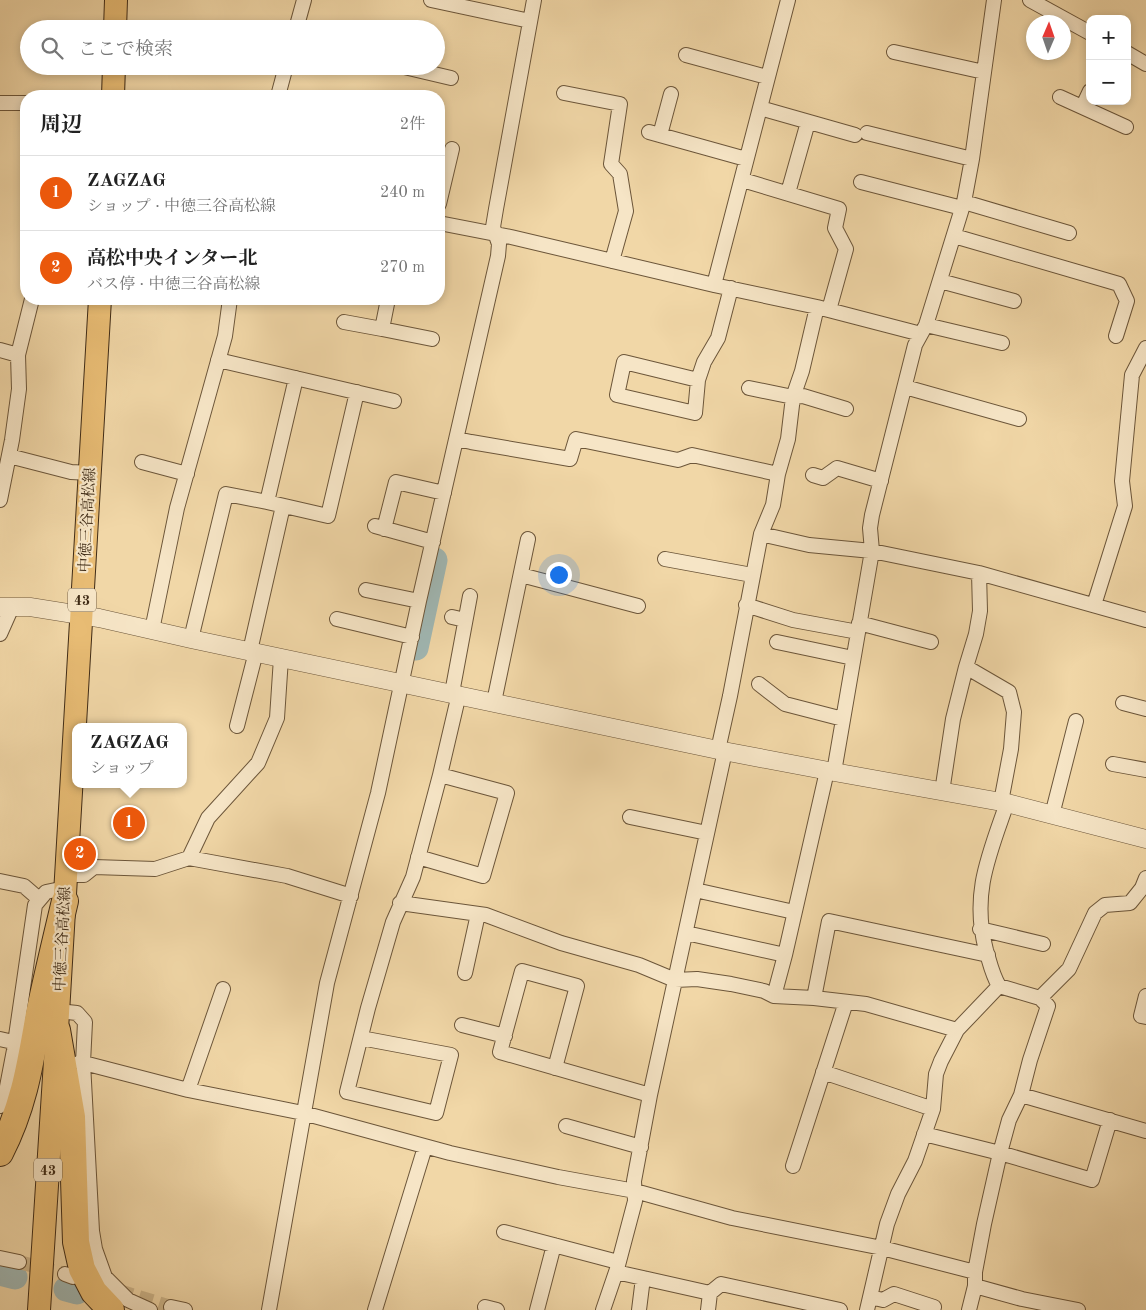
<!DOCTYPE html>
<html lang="ja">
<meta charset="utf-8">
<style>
:root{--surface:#fff;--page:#f2f2f2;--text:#222;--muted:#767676;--line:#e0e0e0;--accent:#ea580c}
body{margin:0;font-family:"Old Standard TT","Noto Serif JP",serif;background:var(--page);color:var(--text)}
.controls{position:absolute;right:15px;top:15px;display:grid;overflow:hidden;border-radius:10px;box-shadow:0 2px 8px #0003}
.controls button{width:45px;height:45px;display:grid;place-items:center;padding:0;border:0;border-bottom:1px solid var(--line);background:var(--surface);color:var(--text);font:25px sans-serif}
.compass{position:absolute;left:1026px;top:15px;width:45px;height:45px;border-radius:50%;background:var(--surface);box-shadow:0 2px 8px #0003;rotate:2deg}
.you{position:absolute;left:558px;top:574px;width:18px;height:18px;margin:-12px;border:4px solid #fff;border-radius:50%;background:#1a73e8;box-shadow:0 0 0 8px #1a73e833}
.badge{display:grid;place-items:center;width:32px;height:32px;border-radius:50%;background:var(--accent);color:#fff;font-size:16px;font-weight:700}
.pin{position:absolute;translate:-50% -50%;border:2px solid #fff;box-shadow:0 1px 5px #0006}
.popup{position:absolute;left:72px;top:723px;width:115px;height:65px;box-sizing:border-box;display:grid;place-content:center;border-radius:10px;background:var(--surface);filter:drop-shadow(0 1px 4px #0005);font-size:16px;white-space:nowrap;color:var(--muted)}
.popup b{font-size:19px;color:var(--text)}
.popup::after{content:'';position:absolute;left:50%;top:100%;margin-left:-10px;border:10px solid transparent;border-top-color:var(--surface)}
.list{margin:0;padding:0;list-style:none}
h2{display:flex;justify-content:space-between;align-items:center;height:65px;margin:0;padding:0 20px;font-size:21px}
h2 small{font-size:16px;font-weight:400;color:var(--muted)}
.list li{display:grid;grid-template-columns:32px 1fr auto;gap:15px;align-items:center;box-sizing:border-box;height:75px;padding:0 20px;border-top:1px solid var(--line)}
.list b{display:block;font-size:19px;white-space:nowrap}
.list p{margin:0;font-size:16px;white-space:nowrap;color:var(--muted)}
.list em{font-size:16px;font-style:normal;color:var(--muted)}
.icon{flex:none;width:28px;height:28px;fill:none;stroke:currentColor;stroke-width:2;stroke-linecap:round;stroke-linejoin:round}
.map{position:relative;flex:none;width:1146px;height:1310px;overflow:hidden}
.search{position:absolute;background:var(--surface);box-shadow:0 2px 8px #0003;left:20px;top:20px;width:425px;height:55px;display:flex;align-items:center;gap:12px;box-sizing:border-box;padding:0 18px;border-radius:28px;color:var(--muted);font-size:19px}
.panel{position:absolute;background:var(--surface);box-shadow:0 2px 8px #0003;left:20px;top:90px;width:425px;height:215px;border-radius:20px}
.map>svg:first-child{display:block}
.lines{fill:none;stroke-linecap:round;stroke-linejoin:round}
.river{stroke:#a0b7b3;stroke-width:25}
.minor-tunnel{stroke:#cdb58a;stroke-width:14;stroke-dasharray:14 7;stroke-linecap:butt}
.minor-casing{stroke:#6c563a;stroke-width:16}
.tertiary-casing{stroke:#6c563a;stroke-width:19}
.primary-casing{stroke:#3f2b16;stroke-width:24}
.motorway-casing{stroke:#3f2b16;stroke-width:28}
.minor{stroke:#f6e5c6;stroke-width:14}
.tertiary{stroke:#f6e5c6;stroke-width:18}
.primary{stroke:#e8bc74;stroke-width:22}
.motorway{stroke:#e8bc74;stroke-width:26}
.labels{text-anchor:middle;stroke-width:4.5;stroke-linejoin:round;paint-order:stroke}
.shield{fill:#f6e5c6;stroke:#76634b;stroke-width:1}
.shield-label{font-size:14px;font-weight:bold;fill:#3f2b16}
.street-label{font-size:15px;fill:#3f2b16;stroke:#f6e5c6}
</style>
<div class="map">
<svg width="1146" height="1310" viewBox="0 0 1146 1310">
<rect width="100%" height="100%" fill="#f1d7a7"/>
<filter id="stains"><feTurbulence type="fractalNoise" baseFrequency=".004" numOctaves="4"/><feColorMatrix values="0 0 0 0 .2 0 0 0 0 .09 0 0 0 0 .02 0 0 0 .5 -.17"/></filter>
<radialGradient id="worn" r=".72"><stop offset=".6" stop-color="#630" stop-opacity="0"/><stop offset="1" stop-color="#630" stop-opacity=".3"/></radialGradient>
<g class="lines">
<path class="river" d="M416,648L435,560
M0,1273L15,1277
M66,1289L77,1292"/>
<path class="minor-tunnel" d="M19,1262L65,1274
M119,1291L171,1307"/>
<defs>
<path id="minor" d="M431,0L530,21
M1030,0L1090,33
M296,29L304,0
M894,52L984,72
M1127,53L1146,64
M686,55L767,77
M400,66L451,78
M564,93L620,104L611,164L620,174L626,211L612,261
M278,96L286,66
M1060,97L1126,127
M0,103H26
M1083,106L1090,91
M767,110L855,135
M649,132L746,159
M867,133L972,159
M660,135L671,94
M746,181L839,209L835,228L846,249L829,310
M861,182L962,208
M788,193L808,122
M964,202L1069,233
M439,204L452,149
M439,223L511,237L714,285L817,307L921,334
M954,236L1119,284L1127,301L1116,336
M940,281L1014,301
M714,285L788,0
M388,299L382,329L432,339
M344,322L382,329
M926,325L1002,343
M0,350L18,355
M218,360L394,401
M296,378L267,502L328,516L357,392
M698,380L624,362L617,395L695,413L698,380L704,362L718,338L731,288
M905,387L1019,419
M749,388L793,397L803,396L846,409
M457,439L471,442L570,459L576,439L678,460L692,455L778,474
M9,456L71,472L90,473
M142,462L187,474
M813,475L823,478L837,468L881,481
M0,500L12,440L19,389L18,355L32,299
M375,526L433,542
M384,529L396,482L444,493
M761,534L773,505L778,474L788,439L793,397L802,371L817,307
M665,559L752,575
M521,575L638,606
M366,590L419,601
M746,605L793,620L858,632
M1094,605L1125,506L1122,481L1132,375L1146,348
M452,617L465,620
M337,619L412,637
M859,623L931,642
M152,630L177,508L225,336L230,299
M0,634L12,607
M191,639L226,494L267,502
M777,642L853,658
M250,651L283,506
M966,667L1009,692L1014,712L1011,749L1001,802
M759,684L785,704L843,719
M452,693L470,596
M494,702L528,539
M1123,703L1146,709
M237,726L256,652
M718,750L730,696L761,534L809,545L872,551L979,573L1146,620
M1113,764L1146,770
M834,772L872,551L870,528L872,515L915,345L926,325L964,202L972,159L994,0
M942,792L953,719L966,667L976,634L980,611L979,573
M1052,815L1076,721
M630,817L707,833
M418,857L483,876L507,793L440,775
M189,858L287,876L351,896
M66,875H84L94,867L155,869L189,858L208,818L258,763L277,718L281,658
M0,881L24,886L39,899
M695,890L794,912
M400,903L486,915L561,943L639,965L675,980L697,979L731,984L764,991L774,996L814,998L866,1004L957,1030L999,986
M980,929L1043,944
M686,933L785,955
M465,973L478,914
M774,996L785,955L827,771
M1146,996L1141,1016L1146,1017
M814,998L829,921L988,955
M1040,998L1069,969L1095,913L1105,905L1130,903L1142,888L1146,878
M58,1011L77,1013L85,1022L83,1063L92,1231L95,1249L105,1277L128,1300L150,1310
M462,1025L505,1036
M361,1038L451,1055L436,1113L347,1092L368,1008L393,922L413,877L440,775L459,694
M0,1039L22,1044
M80,1062L188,1090L303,1113L450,1153L558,1177L635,1191L732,1218L882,1248L975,1272
M555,1068L577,986L522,971L500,1052L650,1095
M823,1072L933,1109
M188,1090L223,989
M1021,1095L1146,1131
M0,1106L6,1092L14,1050L35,905L46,892L65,888
M566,1126L641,1147
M924,1134L1000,1153L1092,1180L1110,1120
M793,1166L846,1002
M504,1232L618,1262
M0,1258L19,1262
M616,1272L710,1293L721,1284L840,1310
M65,1274L73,1277
M975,1286L1022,1299L1078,1310
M870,1297L883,1300L894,1294L934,1307L933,1310
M171,1307L185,1310
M485,1307L497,1310
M269,1310L327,983L378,793L419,601L498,256L499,244L493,227L496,209L534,0
M375,1310L425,1147
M537,1310L554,1245
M603,1310L617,1269L635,1201L634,1181L650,1095L725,751
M639,1310L643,1278
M708,1310L710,1293
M867,1310L887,1224L898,1194L915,1161L933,1109L936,1074L941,1061L957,1030
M969,1310L975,1286V1272L984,1224L1000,1153L1009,1120L1021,1095L1030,1060L1048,1006L1040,998L999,986C992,974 990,963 986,950C971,894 989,855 1007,803"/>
<path id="tertiary" d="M0,607H30L99,618L191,639L718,750L834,772L1007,803L1146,839"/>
<path id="primary" d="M115,29L116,0
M113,96L114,66
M39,1310L57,1030L100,299"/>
<path id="motorway" d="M57,1030L72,1117L76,1242L82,1269L94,1292L111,1310
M0,1153C24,1106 30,1065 39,1014C47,976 56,939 65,901"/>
</defs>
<use href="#minor" class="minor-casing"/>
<use href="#tertiary" class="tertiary-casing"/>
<use href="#primary" class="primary-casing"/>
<use href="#motorway" class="motorway-casing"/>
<use href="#minor" class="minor"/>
<use href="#tertiary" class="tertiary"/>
<use href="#primary" class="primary"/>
<use href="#motorway" class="motorway"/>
</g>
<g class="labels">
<g class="shield">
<rect x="68" y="588.5" width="28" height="23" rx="4"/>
<rect x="34" y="1158.5" width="28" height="23" rx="4"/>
</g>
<g class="shield-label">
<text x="82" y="605">43</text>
<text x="48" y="1175">43</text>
</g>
<g class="street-label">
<text transform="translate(87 520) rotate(-87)" y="5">中徳三谷高松線</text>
<text transform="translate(62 939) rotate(-87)" y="5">中徳三谷高松線</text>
</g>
</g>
<rect width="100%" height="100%" filter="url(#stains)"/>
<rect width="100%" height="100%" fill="url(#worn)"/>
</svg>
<div class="controls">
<button>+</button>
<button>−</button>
</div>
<svg class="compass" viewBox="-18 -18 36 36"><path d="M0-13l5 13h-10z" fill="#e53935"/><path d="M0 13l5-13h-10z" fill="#767676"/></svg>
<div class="you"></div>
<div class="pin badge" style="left:129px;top:823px">1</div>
<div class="popup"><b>ZAGZAG</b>ショップ</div>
<div class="pin badge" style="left:80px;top:854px">2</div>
<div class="search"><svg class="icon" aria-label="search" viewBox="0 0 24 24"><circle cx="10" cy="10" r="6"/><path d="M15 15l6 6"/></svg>ここで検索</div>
<section class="panel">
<h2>周辺<small>2件</small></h2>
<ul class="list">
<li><span class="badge">1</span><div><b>ZAGZAG</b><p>ショップ · 中徳三谷高松線</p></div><em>240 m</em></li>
<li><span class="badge">2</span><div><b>高松中央インター北</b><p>バス停 · 中徳三谷高松線</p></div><em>270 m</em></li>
</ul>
</section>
</div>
